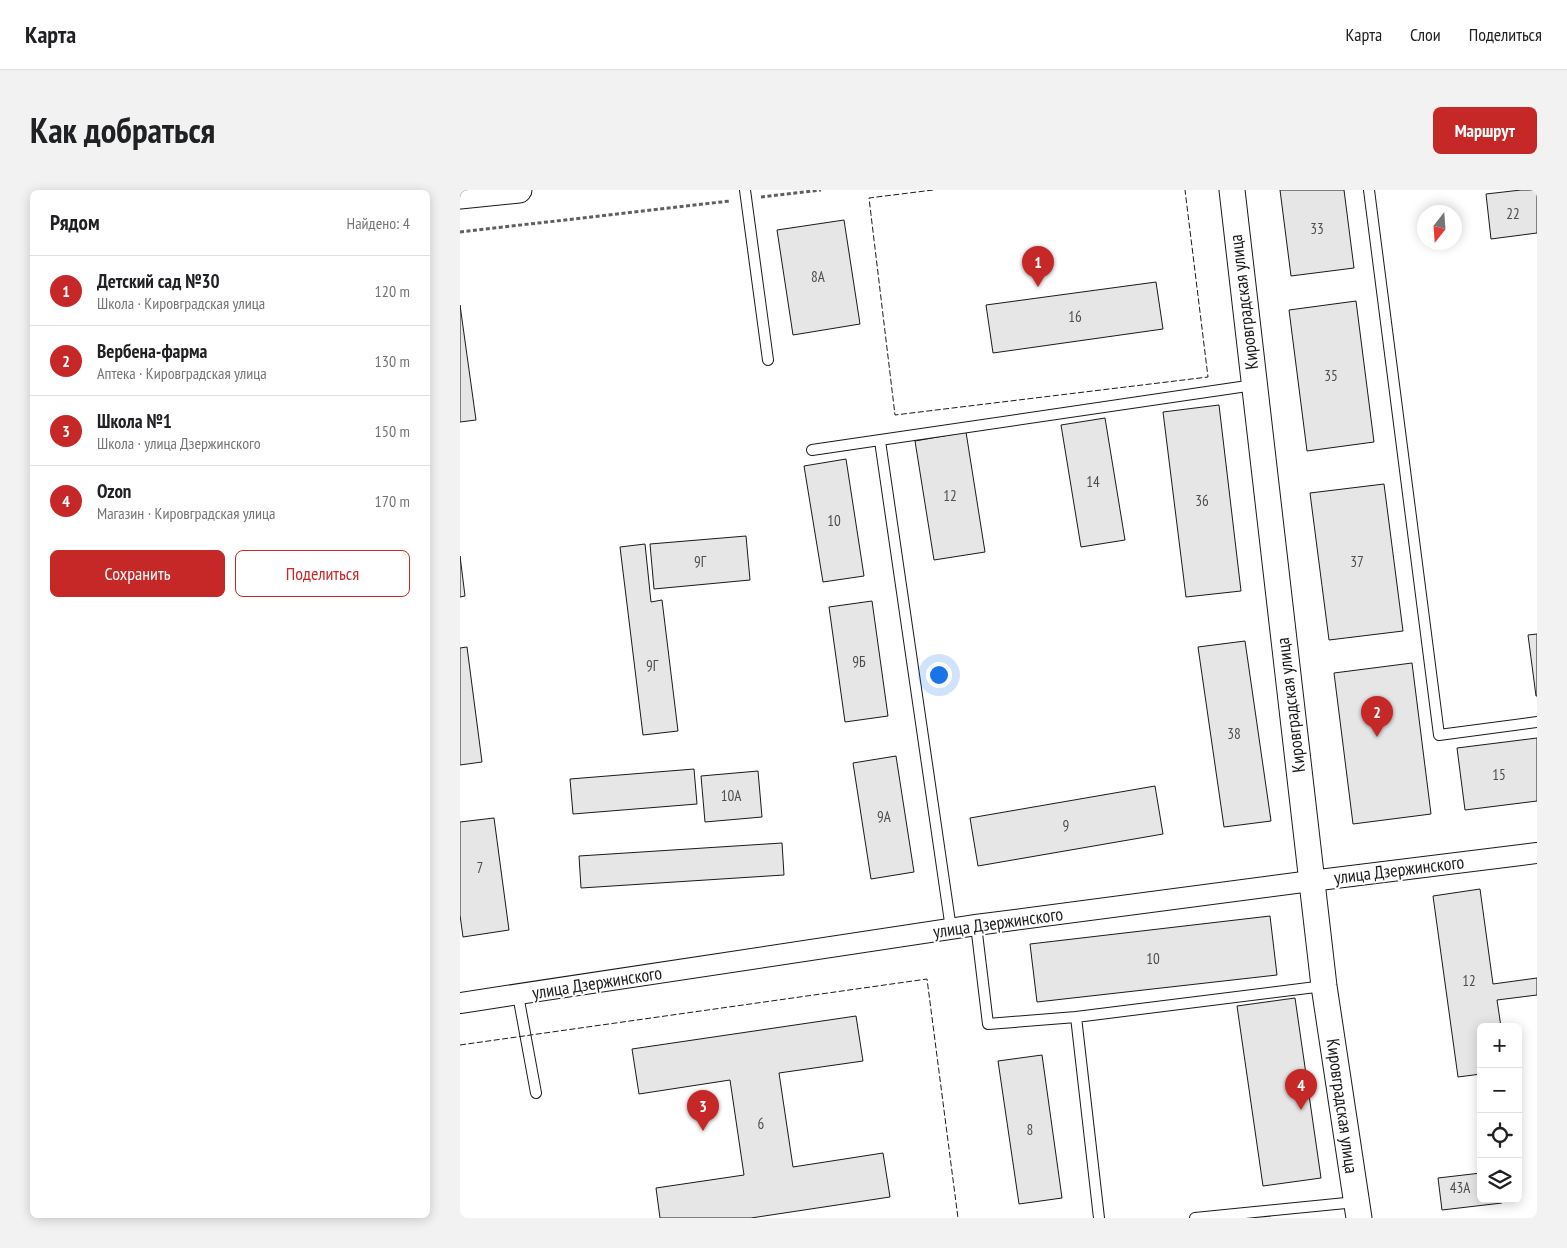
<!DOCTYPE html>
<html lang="ru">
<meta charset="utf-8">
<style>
:root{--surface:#fff;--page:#f2f2f2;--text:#202124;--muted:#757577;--line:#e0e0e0;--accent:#c62828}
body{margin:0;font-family:"PT Sans Narrow",sans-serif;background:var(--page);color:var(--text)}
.controls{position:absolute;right:15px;bottom:15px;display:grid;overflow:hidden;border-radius:8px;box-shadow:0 2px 12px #0003}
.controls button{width:45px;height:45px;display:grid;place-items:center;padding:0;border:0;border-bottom:1px solid var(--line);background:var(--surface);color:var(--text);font:25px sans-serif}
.compass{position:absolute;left:957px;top:15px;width:45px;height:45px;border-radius:50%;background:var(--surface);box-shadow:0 2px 12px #0003;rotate:197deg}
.you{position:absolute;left:478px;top:484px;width:18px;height:18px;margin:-12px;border:4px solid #fff;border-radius:50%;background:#1a73e8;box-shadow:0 0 0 8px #1a73e833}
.badge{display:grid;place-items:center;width:32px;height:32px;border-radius:50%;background:var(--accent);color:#fff;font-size:16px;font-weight:700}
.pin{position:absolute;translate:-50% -41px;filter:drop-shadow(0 1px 2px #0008)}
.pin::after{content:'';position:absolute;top:26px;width:18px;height:15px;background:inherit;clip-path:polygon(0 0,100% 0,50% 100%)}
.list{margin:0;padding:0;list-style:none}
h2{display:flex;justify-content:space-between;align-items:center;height:65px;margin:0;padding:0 20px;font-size:21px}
h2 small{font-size:16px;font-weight:400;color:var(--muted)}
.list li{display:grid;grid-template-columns:32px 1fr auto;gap:15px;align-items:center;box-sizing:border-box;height:70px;padding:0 20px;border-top:1px solid var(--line)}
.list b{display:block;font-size:19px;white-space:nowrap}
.list p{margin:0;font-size:16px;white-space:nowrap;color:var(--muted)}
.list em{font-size:16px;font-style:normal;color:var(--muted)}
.actions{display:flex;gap:10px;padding:15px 20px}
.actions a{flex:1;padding:11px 0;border:1px solid var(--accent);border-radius:8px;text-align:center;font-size:18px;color:var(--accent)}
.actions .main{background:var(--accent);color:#fff}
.icon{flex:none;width:28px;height:28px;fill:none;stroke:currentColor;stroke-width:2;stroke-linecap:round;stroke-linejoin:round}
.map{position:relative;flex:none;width:1077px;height:1028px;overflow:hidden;border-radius:8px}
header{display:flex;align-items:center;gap:30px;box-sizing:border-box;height:70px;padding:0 25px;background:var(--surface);border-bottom:1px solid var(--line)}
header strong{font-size:24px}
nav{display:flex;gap:28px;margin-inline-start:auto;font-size:18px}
.intro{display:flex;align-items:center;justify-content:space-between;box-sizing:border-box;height:120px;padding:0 30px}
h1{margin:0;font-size:35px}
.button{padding:12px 22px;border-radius:8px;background:var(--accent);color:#fff;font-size:18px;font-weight:700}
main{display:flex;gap:30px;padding:0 30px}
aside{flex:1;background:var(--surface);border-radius:8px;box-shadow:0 2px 12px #0003}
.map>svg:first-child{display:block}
.building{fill:#e6e6e6;stroke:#1a1a1a}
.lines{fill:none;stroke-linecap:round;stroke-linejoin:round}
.service-casing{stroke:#1a1a1a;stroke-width:12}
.minor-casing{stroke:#1a1a1a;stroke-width:22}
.tertiary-casing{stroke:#1a1a1a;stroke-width:27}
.path{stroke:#5f5f5f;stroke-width:3;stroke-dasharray:4 2.5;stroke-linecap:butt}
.service{stroke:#fff;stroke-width:10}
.minor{stroke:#fff;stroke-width:20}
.tertiary{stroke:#fff;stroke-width:25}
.fence{stroke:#1a1a1a;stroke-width:1;stroke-dasharray:6 2.5;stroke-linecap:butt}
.labels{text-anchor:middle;stroke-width:4;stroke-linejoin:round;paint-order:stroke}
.number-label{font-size:15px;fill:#4d4d4d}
.street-label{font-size:18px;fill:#1a1a1a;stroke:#fff}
</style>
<header>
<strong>Карта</strong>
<nav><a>Карта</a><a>Слои</a><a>Поделиться</a></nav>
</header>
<div class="intro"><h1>Как добраться</h1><a class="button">Маршрут</a></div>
<main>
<aside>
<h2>Рядом<small>Найдено: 4</small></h2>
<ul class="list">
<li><span class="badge">1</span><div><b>Детский сад №30</b><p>Школа · Кировградская улица</p></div><em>120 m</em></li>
<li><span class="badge">2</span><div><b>Вербена-фарма</b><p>Аптека · Кировградская улица</p></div><em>130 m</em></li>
<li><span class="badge">3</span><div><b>Школа №1</b><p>Школа · улица Дзержинского</p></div><em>150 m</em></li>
<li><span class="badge">4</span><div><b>Ozon</b><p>Магазин · Кировградская улица</p></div><em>170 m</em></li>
</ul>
<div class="actions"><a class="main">Сохранить</a><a>Поделиться</a></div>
</aside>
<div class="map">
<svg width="1077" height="1028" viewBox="0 0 1077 1028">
<rect width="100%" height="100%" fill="#fff"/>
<path class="building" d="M820,0H884L894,78L831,86Z
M1061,0H1077V43L1031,49L1026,4Z
M384,30L400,134L333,145L317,40Z
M696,92L703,139L533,163L526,115Z
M896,111L914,252L847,261L829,120Z
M0,115L16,230L0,232Z
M759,215L781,401L726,407L703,222Z
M645,228L665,350L621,357L601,235Z
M506,242L525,362L474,370L455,251Z
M386,269L404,386L363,392L344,276Z
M924,294L943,441L869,450L850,303Z
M286,346L290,390L194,399L190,354Z
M185,354L191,412L202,410L218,541L183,545L160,357Z
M0,366L5,406L0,407Z
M412,411L428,526L385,532L369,417Z
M1077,444V506H1076L1068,445Z
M785,451L811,631L764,637L738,457Z
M7,457L22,572L0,575V458Z
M952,473L971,624L893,634L874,483Z
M1077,548V611L1005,620L997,558Z
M436,566L454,682L411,689L393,573Z
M234,579L237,614L113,624L110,589Z
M298,581L302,627L245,632L241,586Z
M695,596L703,644L518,676L510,628Z
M34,628L49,740L3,747L0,725V632Z
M322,653L324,685L121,698L119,666Z
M1020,699L1033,794L1077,788V805L1037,810L1041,837H1021V884L998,887L973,706Z
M810,726L817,785L577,812L570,754Z
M835,808L861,988L803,996L777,816Z
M396,826L403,871L319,883L333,977L423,963L430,1007L291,1028H200L196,998L284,985L270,890L179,904L172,859Z
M582,865L602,1008L559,1014L538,871Z
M1021,983V1009H1041L1042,1013L982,1020L978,988Z"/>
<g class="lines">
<defs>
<path id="service" d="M285,0L308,170
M909,0L979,545L1077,532
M420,251L491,739
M352,260L794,195
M516,735L528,834L616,827L639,1028
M58,805L76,903
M616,827L864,796
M735,1028L896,1012"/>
<path id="minor" d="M0,813L516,735L851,691L1077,663"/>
<path id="tertiary" d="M772,0L864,796L899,1028
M0,6L59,0"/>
</defs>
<use href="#service" class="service-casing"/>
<use href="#minor" class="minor-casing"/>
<use href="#tertiary" class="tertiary-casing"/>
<path class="path" d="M301,7L361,0
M0,42L270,11"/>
<use href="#service" class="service"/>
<use href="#minor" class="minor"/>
<use href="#tertiary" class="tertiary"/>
<path class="fence" d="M473,0L409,8L435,225L748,187L725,0
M0,855L467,789L498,1028"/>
</g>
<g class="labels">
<g class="number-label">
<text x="1053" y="29">22</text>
<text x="857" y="44">33</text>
<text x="358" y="92">8А</text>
<text x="615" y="132">16</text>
<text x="871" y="191">35</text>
<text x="633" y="297">14</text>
<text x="490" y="311">12</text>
<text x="742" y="316">36</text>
<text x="374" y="336">10</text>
<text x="240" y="377">9Г</text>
<text x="897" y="377">37</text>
<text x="399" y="477">9Б</text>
<text x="192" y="481">9Г</text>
<text x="774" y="549">38</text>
<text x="1039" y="590">15</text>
<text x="271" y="611">10А</text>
<text x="424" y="632">9А</text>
<text x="606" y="641">9</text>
<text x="20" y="683">7</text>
<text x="693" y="774">10</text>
<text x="1009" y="796">12</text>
<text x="301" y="939">6</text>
<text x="570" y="945">8</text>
<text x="1000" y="1003">43А</text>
</g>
<g class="street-label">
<text transform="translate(784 112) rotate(-97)" y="6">Кировградская улица</text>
<text transform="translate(831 515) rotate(-97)" y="6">Кировградская улица</text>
<text transform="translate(939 680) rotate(-7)" y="6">улица Дзержинского</text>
<text transform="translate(538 733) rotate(-8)" y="6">улица Дзержинского</text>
<text transform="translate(137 793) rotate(-9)" y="6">улица Дзержинского</text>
<text transform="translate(882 916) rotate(82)" y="6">Кировградская улица</text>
</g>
</g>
</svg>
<div class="controls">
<button>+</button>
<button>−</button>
<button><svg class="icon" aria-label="locate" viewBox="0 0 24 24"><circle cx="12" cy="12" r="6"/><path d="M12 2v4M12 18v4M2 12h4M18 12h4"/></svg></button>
<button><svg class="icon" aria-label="layers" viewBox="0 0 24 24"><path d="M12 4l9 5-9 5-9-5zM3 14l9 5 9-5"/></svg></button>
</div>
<svg class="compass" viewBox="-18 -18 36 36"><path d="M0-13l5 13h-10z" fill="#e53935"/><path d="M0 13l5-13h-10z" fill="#757577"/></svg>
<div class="you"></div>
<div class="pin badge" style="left:578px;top:97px">1</div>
<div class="pin badge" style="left:917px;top:547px">2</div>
<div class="pin badge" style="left:243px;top:941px">3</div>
<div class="pin badge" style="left:841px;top:920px">4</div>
</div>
</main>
